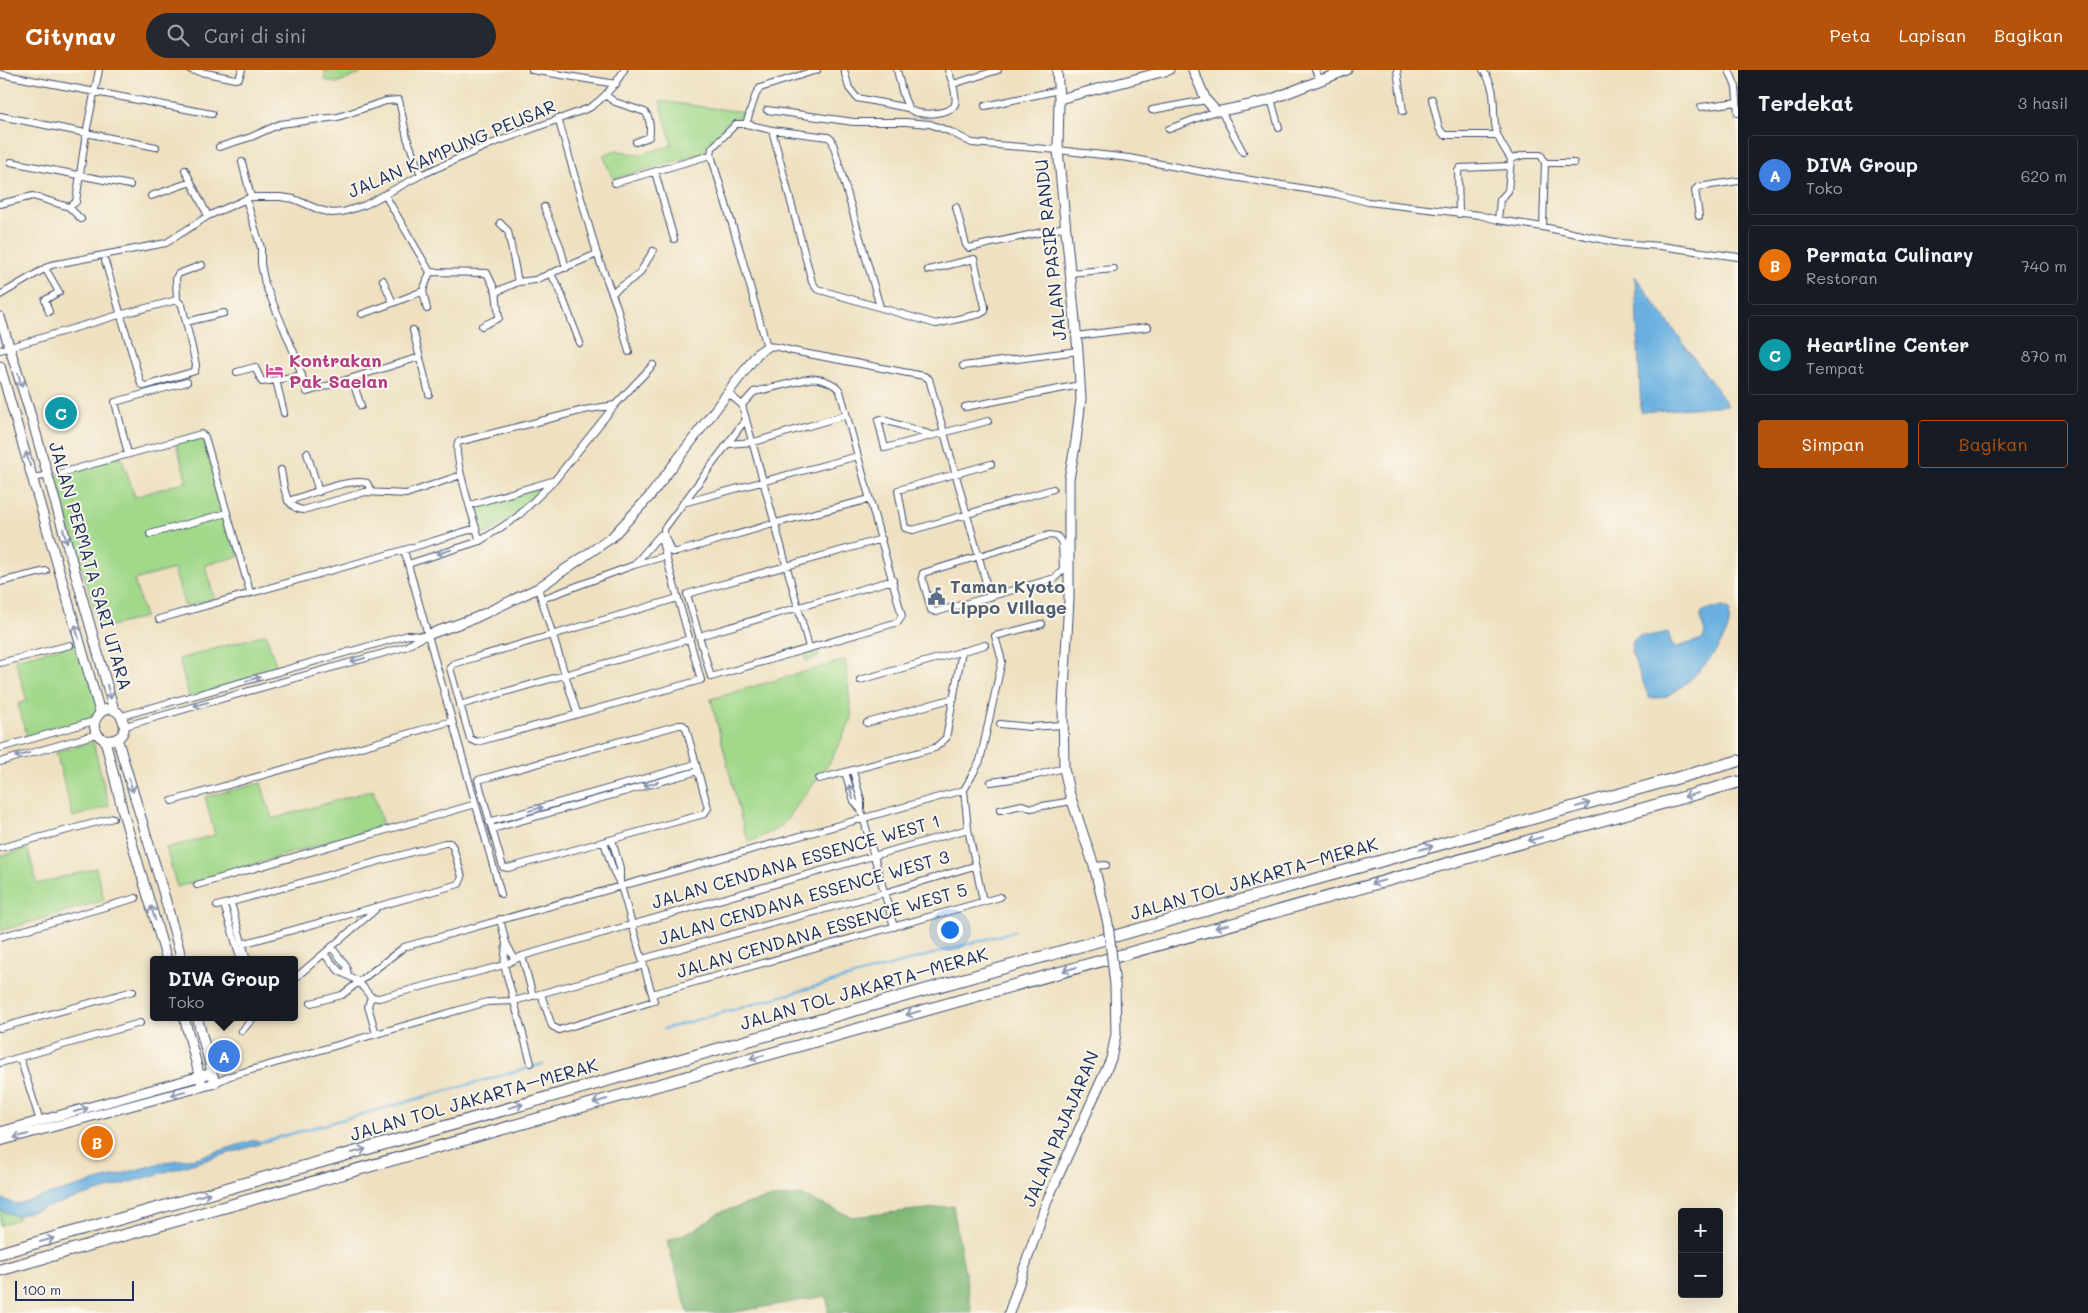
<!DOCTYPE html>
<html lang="id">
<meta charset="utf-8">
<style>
:root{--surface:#171b24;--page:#242831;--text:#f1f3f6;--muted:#9ea1a6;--line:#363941;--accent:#b45309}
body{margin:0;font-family:Mali,sans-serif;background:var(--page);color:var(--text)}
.controls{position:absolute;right:15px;bottom:15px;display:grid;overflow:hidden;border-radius:5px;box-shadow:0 5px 20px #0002}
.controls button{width:45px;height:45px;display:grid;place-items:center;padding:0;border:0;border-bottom:1px solid var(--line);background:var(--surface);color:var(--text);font:25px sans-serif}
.scale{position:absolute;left:15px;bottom:12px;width:119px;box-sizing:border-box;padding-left:5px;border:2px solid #1b2f5e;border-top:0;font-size:14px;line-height:18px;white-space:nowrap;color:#1b2f5e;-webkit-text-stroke:4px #fbf7ec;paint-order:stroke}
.you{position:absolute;left:949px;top:859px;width:18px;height:18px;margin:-12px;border:4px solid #fff;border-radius:50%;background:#1a73e8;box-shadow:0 0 0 8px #1a73e833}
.badge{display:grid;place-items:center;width:32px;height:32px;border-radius:50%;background:var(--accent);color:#fff;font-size:16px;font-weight:700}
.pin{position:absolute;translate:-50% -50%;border:2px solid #fff;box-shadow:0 1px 5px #0006}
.popup{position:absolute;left:150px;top:886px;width:148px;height:65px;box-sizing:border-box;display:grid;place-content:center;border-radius:5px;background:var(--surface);filter:drop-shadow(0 1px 4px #0005);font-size:16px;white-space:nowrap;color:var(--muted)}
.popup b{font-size:19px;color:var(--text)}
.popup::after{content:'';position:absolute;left:50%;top:100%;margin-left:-10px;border:10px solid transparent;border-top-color:var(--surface)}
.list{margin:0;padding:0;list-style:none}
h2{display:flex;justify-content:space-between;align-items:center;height:65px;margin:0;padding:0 20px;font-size:21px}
h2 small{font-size:16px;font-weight:400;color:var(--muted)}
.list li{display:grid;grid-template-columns:32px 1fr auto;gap:15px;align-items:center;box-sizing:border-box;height:80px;margin:0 10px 10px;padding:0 10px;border:1px solid var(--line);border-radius:5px}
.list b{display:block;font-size:19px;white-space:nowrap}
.list p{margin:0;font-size:16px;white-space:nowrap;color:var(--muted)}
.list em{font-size:16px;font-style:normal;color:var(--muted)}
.actions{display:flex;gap:10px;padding:15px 20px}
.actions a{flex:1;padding:11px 0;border:1px solid var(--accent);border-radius:5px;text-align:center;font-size:18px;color:var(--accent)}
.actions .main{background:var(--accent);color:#fff}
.icon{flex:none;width:28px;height:28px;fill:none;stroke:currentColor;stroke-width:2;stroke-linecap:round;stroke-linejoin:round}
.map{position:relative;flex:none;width:1738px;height:1243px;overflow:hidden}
header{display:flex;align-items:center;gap:30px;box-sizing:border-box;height:70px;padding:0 25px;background:var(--accent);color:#fff}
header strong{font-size:24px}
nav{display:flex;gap:28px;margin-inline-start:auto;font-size:18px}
.search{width:350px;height:45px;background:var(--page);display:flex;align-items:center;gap:12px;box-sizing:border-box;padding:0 18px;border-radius:28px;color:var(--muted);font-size:19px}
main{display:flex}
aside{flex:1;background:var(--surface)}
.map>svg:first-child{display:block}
.green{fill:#a1d88a;stroke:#5e8474}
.forest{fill:#80b876;stroke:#4e746a}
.water{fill:#69b0e0;stroke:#42709f}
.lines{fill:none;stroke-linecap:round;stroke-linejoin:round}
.stream{stroke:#69b0e0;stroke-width:2.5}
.street-casing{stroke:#3b4a6d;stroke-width:8}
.secondary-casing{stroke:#3b4a6d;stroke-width:11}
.highway-casing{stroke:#3b4a6d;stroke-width:13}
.street{stroke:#fff;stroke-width:6}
.secondary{stroke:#fff;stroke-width:9}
.highway{stroke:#fff;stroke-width:11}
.secondary-bridge-casing{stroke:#3b4a6d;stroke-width:11;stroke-linecap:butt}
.secondary-bridge{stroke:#fff;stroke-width:9}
.oneway{stroke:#8d97ae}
.labels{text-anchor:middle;stroke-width:4;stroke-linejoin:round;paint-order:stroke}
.street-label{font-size:18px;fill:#1b2f5e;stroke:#fbf7ec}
.hotel-label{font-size:18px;font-weight:bold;fill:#b23c85;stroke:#fbf7ec;text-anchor:start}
.service-label{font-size:18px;font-weight:bold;fill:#4e5e75;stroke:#fbf7ec;text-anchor:start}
</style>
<header>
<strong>Citynav</strong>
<div class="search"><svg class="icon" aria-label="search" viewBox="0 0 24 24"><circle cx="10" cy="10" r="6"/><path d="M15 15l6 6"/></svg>Cari di sini</div>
<nav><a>Peta</a><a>Lapisan</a><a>Bagikan</a></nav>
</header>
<main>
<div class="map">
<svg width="1738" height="1243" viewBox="0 0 1738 1243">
<rect width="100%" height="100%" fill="#fbf7ec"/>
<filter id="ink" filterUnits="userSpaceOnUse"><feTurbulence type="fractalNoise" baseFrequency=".02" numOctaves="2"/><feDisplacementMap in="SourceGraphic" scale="10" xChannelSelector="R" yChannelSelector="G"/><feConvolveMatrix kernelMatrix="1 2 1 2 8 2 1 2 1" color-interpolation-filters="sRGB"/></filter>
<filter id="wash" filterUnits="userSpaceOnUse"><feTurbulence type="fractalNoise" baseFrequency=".0096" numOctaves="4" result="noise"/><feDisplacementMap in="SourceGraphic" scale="20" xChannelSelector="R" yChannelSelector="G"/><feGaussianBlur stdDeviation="1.12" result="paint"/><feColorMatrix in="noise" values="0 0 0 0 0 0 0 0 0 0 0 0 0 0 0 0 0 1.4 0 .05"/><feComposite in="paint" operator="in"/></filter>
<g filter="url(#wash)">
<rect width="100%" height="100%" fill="#eee0c0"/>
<path class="green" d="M323,0H361L360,4L336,13L324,10L326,2Z
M660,31L742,42L741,47C739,47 736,47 733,48C725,52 706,75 704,83L613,109L603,85L616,80L638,85L672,75Z
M201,364L240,486L205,495L214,528L185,537L174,499L134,510L145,547L100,559L54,405L121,386L135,427L187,411L175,370Z
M541,417L539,422L510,449L486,464L483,463L476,437Z
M266,564L278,602L189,627L179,589Z
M80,573L100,642L94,651L28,670L18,634L27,631L15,589Z
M817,578L819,587L806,591L804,582Z
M845,590L852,648L830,692L781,757L750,772L745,764L711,629Z
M93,672L109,736L73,747L56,682Z
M261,713L272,749L373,720L383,756L177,817L166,778L215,765L205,727Z
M28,779L37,814L96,798L104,830L0,861V786Z
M0,1140L18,1147L19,1149L0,1155Z"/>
<path class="forest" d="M801,1125L852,1147L953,1136L972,1243H828L827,1226L729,1243H688L667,1171L698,1158L720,1142L764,1129Z"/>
<path class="water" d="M1635,206L1722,327L1727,335L1641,342Z
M1723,537L1730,540C1729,546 1730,554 1728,559C1720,581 1687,619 1664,627C1660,628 1653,628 1649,628L1631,581L1633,571L1639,565L1652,566L1668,562L1672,575L1677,577L1703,569L1705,562L1700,548L1702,542L1708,539Z
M255,1070L259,1071L260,1074L16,1146L0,1140V1128L16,1134L164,1092L196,1088Z"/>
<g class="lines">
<path class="stream" d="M664,959L1015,861
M258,1073L543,994"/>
</g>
</g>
<g filter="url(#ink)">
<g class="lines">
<defs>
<path id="street" d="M191,0L235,9L239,8L242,0
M532,0L616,14
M844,0L849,18L857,28L908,38
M897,0C900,11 902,28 909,38C914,47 952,45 955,34C957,28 954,20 953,14
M948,0L953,14L998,0
M1315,0L1320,10
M1397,0L1403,41
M1483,0C1500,24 1490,39 1497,64C1500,73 1506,81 1511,89
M1729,0L1736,17L1738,43
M0,4L212,44
M605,25L615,32L645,42C650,47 651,60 649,67L636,72
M1271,29L1279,58
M1432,29L1439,58L1444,65H1497
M985,36L1059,20
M1701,37L1737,32
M767,40L854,52H905L930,54L951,62L972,73L1058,80L1129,88L1214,104L1337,124L1368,132L1479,145L1498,150L1543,157L1620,173L1660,176L1738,187
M1152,40L1206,30
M1221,41L1243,82
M0,46L156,77
M558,48L597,184L617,237L629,282
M746,54L756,24L760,18L817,0
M1169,59L1216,41
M772,60L812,212L817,219L936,254L980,244L985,241V237L974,189L928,200
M219,77L251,67L280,54L338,47L386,31L399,30L407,68L421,105
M11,92L130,115
M242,92L251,127
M185,100L208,146
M655,102L674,169
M615,113L711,85
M151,126L191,112
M246,129L261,178V194L265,214L295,285L307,322L420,287
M0,134L33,126L69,137L76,132L86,63L99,0
M69,137L81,149
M544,137L560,176L566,198
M956,137L966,175L969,178L1065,157
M1459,144L1458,101L1460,98L1510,96
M1699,146L1695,120L1698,117L1738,111
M1498,150L1500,130L1508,121L1511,89L1524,85H1541L1545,93H1574
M500,153L508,161L518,212
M1543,157L1545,93
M45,198L59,222L45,230L49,242
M430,202L487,203L496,222
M550,203L559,218L580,273
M1070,203L1114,199
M383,210L393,233L423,221L430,202L385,125
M423,221L427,239
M612,223L639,204L653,181
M0,225L51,195L166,173L208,146L251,127H280L294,129L320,140L332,143L343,142L365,135L421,105L491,74L589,38C604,29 615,15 624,0
M177,230L176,208L178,204L202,195
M880,237L832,70L828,67L772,60L746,54H736L712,78L711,85L739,177L767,277C776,275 784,279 793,281C837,289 880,298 924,306L929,309L990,527
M362,244L393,233
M186,252L224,243
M482,256L499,248L496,222L518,212L535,210L597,184
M413,260L429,324
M1076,266L1148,257
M0,280L119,245L177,230L182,235L196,295L195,301L145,316L141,314L105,191
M963,296L1078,281
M237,302L255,297L262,312L276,310L284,343
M352,309L361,336
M276,310L302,305
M728,323L742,335L809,577
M742,335L754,322L808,309C818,307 834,312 840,321L902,546L898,552L711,607L687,524L882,469
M965,337L1080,315
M746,349L664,459V464L671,482H677L776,453L870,429
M932,365L881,349L878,350L885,378L988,351
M728,374L754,372L846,345
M307,383L319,422
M128,384L115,332L187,312
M991,394L898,420L905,458L913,460L1053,419
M281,400C284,415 284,438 303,440L365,422L406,424L461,405
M61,403L201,364L205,367L250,522
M34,408L48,405
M288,431C309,425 347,408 367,413L372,422
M683,433L858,386
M470,435L552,411
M150,464L227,443
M1049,465L1057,466L1062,473L1063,500L1055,508L936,542L931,540L922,507L923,503Z
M480,471C475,455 452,383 458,372L584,340L615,335
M404,480L501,824
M408,494L480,471L517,447L554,411L615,335L653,295
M634,495L660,465L701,610L477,672L470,669L450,598L453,594L678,528
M0,512L46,501
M538,518L577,643
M542,529L634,495L666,486
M159,549L404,480L476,458
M699,566L893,510
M0,593L70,575
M860,610L985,575
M460,635L690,569
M122,646L408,565L423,566
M867,653L954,628
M1000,654L1030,657L1063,655
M679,655H683L686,658L708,738L704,744L508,798L503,797L478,710Z
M125,656L405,577L427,565
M0,678L94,651
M0,692L97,664
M853,701L861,730V740L894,857
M845,702L854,731L861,740
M819,709L935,678L946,668L962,581
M991,712L1033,706L1064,698
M172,731L452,651
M1000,740L1022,735L1031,738L1072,731
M489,752L696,694
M492,759L698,701
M612,770L620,798V812
M0,778L113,748
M1094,796L1106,795
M197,815L476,734
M983,831L968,759L964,720L980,691L1002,591L995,566L1042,554
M231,833L247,890
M224,835L241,890
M217,836L445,773H450L453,777L462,807L459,814L242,874
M500,849L506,873L514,888
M0,867L136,828
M506,873L504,895L531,993
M331,877L346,895L348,905
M324,884L339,901L358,911L371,927L379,928L504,895L522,886L968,759
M522,886L533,926
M642,889L884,823L974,796
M294,909L375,840
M541,924L552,956L559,960L654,931L621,816L613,800L604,772
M652,924L1000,827
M371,927L368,936L376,964
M311,933L342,925L404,877L964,720
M0,958L133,921
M242,961L254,947
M20,988L40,1051
M0,993L140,953
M215,1013L230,1006L487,932L514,931L644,895"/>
<path id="secondary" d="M1057,0L1059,29L1058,80L1078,281L1081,329L1076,371L1069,409V529L1063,638L1064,698L1069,722L1094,796L1108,854
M1193,0L1206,30L1216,41H1221L1264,32L1347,0
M1059,29L1169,0
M0,247L31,346L114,640
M0,296L100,642
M427,565L475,548L538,518L611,468L650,426L758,283L767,277
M117,668L163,821L182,890
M105,670C143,673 116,619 97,647C91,656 96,666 105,670L124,746L167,890
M184,947L201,1011
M0,1062L212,1003
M0,1071L215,1013L197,947
M1009,1243L1047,1131L1111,989L1116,964L1115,915"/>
<path id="highway" d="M0,1183L1295,815L1738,691
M0,1200L1738,712"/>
</defs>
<use href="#street" class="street-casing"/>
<use href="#secondary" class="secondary-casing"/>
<use href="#highway" class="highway-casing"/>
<use href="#street" class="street"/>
<use href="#secondary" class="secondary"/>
<use href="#highway" class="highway"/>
<defs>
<path id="secondary-bridge" d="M1108,854L1115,915"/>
</defs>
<use href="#secondary-bridge" class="secondary-bridge-casing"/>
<use href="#secondary-bridge" class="secondary-bridge"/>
</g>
<defs><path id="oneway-shaft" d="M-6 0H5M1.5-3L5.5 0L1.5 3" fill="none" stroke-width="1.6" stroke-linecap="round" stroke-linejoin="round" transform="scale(1.25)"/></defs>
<g class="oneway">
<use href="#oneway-shaft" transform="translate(20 310) rotate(73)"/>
<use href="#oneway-shaft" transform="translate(28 389) rotate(-107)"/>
<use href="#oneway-shaft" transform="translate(65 466) rotate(75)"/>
<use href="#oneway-shaft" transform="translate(444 482) rotate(162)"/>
<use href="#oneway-shaft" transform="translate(77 562) rotate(-105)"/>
<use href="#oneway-shaft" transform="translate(358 590) rotate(164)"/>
<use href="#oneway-shaft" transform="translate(253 609) rotate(-16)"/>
<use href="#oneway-shaft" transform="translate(109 622) rotate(74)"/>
<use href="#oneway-shaft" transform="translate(201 634) rotate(164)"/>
<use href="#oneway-shaft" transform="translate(22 685) rotate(164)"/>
<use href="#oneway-shaft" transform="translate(651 714) rotate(164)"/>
<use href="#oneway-shaft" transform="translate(131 715) rotate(73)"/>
<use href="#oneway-shaft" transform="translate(851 722) rotate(-106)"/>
<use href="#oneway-shaft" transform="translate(1691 725) rotate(164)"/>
<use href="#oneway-shaft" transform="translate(1583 735) rotate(-16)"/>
<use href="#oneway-shaft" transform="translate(536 739) rotate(-16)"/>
<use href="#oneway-shaft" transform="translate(1535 769) rotate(164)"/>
<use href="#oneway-shaft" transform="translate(1426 778) rotate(-16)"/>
<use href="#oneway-shaft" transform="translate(1378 812) rotate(164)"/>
<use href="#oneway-shaft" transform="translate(153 843) rotate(-107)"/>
<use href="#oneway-shaft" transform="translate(1222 856) rotate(164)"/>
<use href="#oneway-shaft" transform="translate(1070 899) rotate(164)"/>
<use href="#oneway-shaft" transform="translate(913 943) rotate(164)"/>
<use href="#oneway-shaft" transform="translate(757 987) rotate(164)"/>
<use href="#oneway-shaft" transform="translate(178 1023) rotate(165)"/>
<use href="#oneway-shaft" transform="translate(600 1031) rotate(164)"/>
<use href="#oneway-shaft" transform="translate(516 1036) rotate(-16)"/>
<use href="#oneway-shaft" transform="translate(81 1040) rotate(-16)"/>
<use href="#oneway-shaft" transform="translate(21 1066) rotate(165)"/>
<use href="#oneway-shaft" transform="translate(359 1081) rotate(-16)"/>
<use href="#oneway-shaft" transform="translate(203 1125) rotate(-16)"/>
<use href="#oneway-shaft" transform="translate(47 1170) rotate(-16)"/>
</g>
</g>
<defs>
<symbol id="hotel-bare" viewBox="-9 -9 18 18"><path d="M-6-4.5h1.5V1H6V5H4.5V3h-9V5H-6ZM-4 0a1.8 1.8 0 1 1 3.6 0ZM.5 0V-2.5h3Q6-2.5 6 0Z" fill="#d1479c" stroke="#fbf7ec" stroke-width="2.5" paint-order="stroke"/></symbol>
<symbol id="civic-bare" viewBox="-9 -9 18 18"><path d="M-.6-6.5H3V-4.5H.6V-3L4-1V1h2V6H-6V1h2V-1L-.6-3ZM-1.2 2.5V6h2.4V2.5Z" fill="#5c6f8a" stroke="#fbf7ec" stroke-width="2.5" paint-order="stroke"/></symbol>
</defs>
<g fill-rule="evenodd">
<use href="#hotel-bare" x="262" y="288" width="25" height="25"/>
<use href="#civic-bare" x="924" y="514" width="25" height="25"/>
</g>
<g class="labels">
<g class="street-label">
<text transform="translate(452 79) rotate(-23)" y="6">JALAN KAMPUNG PEUSAR</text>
<text transform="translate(1051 180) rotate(-96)" y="6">JALAN PASIR RANDU</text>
<text transform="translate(90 496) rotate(74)" y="6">JALAN PERMATA SARI UTARA</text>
<text transform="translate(796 792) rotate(-16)" y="6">JALAN CENDANA ESSENCE WEST 1</text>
<text transform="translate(1254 809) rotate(-16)" y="6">JALAN TOL JAKARTA–MERAK</text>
<text transform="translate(804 828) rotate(-16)" y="6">JALAN CENDANA ESSENCE WEST 3</text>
<text transform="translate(822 861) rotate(-16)" y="6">JALAN CENDANA ESSENCE WEST 5</text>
<text transform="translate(864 919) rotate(-16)" y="6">JALAN TOL JAKARTA–MERAK</text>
<text transform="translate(474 1030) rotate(-16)" y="6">JALAN TOL JAKARTA–MERAK</text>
<text transform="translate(1061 1059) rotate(-67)" y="6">JALAN PAJAJARAN</text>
</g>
<g class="hotel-label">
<text x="289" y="297">Kontrakan<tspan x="289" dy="21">Pak Saelan</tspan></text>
</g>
<g class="service-label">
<text x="950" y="523">Taman Kyoto<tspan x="950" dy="21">Lippo Village</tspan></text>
</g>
</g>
</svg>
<div class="controls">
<button>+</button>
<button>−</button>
</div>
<div class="scale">100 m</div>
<div class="you"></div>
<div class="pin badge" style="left:224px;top:986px;background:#3f7fe0">A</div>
<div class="popup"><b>DIVA Group</b>Toko</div>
<div class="pin badge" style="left:97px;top:1072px;background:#e8710a">B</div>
<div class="pin badge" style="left:61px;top:343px;background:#0f9aa8">C</div>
</div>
<aside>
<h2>Terdekat<small>3 hasil</small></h2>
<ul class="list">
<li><span class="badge" style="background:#3f7fe0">A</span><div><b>DIVA Group</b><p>Toko</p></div><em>620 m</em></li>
<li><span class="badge" style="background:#e8710a">B</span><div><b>Permata Culinary</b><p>Restoran</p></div><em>740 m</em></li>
<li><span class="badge" style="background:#0f9aa8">C</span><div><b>Heartline Center</b><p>Tempat</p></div><em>870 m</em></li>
</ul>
<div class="actions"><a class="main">Simpan</a><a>Bagikan</a></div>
</aside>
</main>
